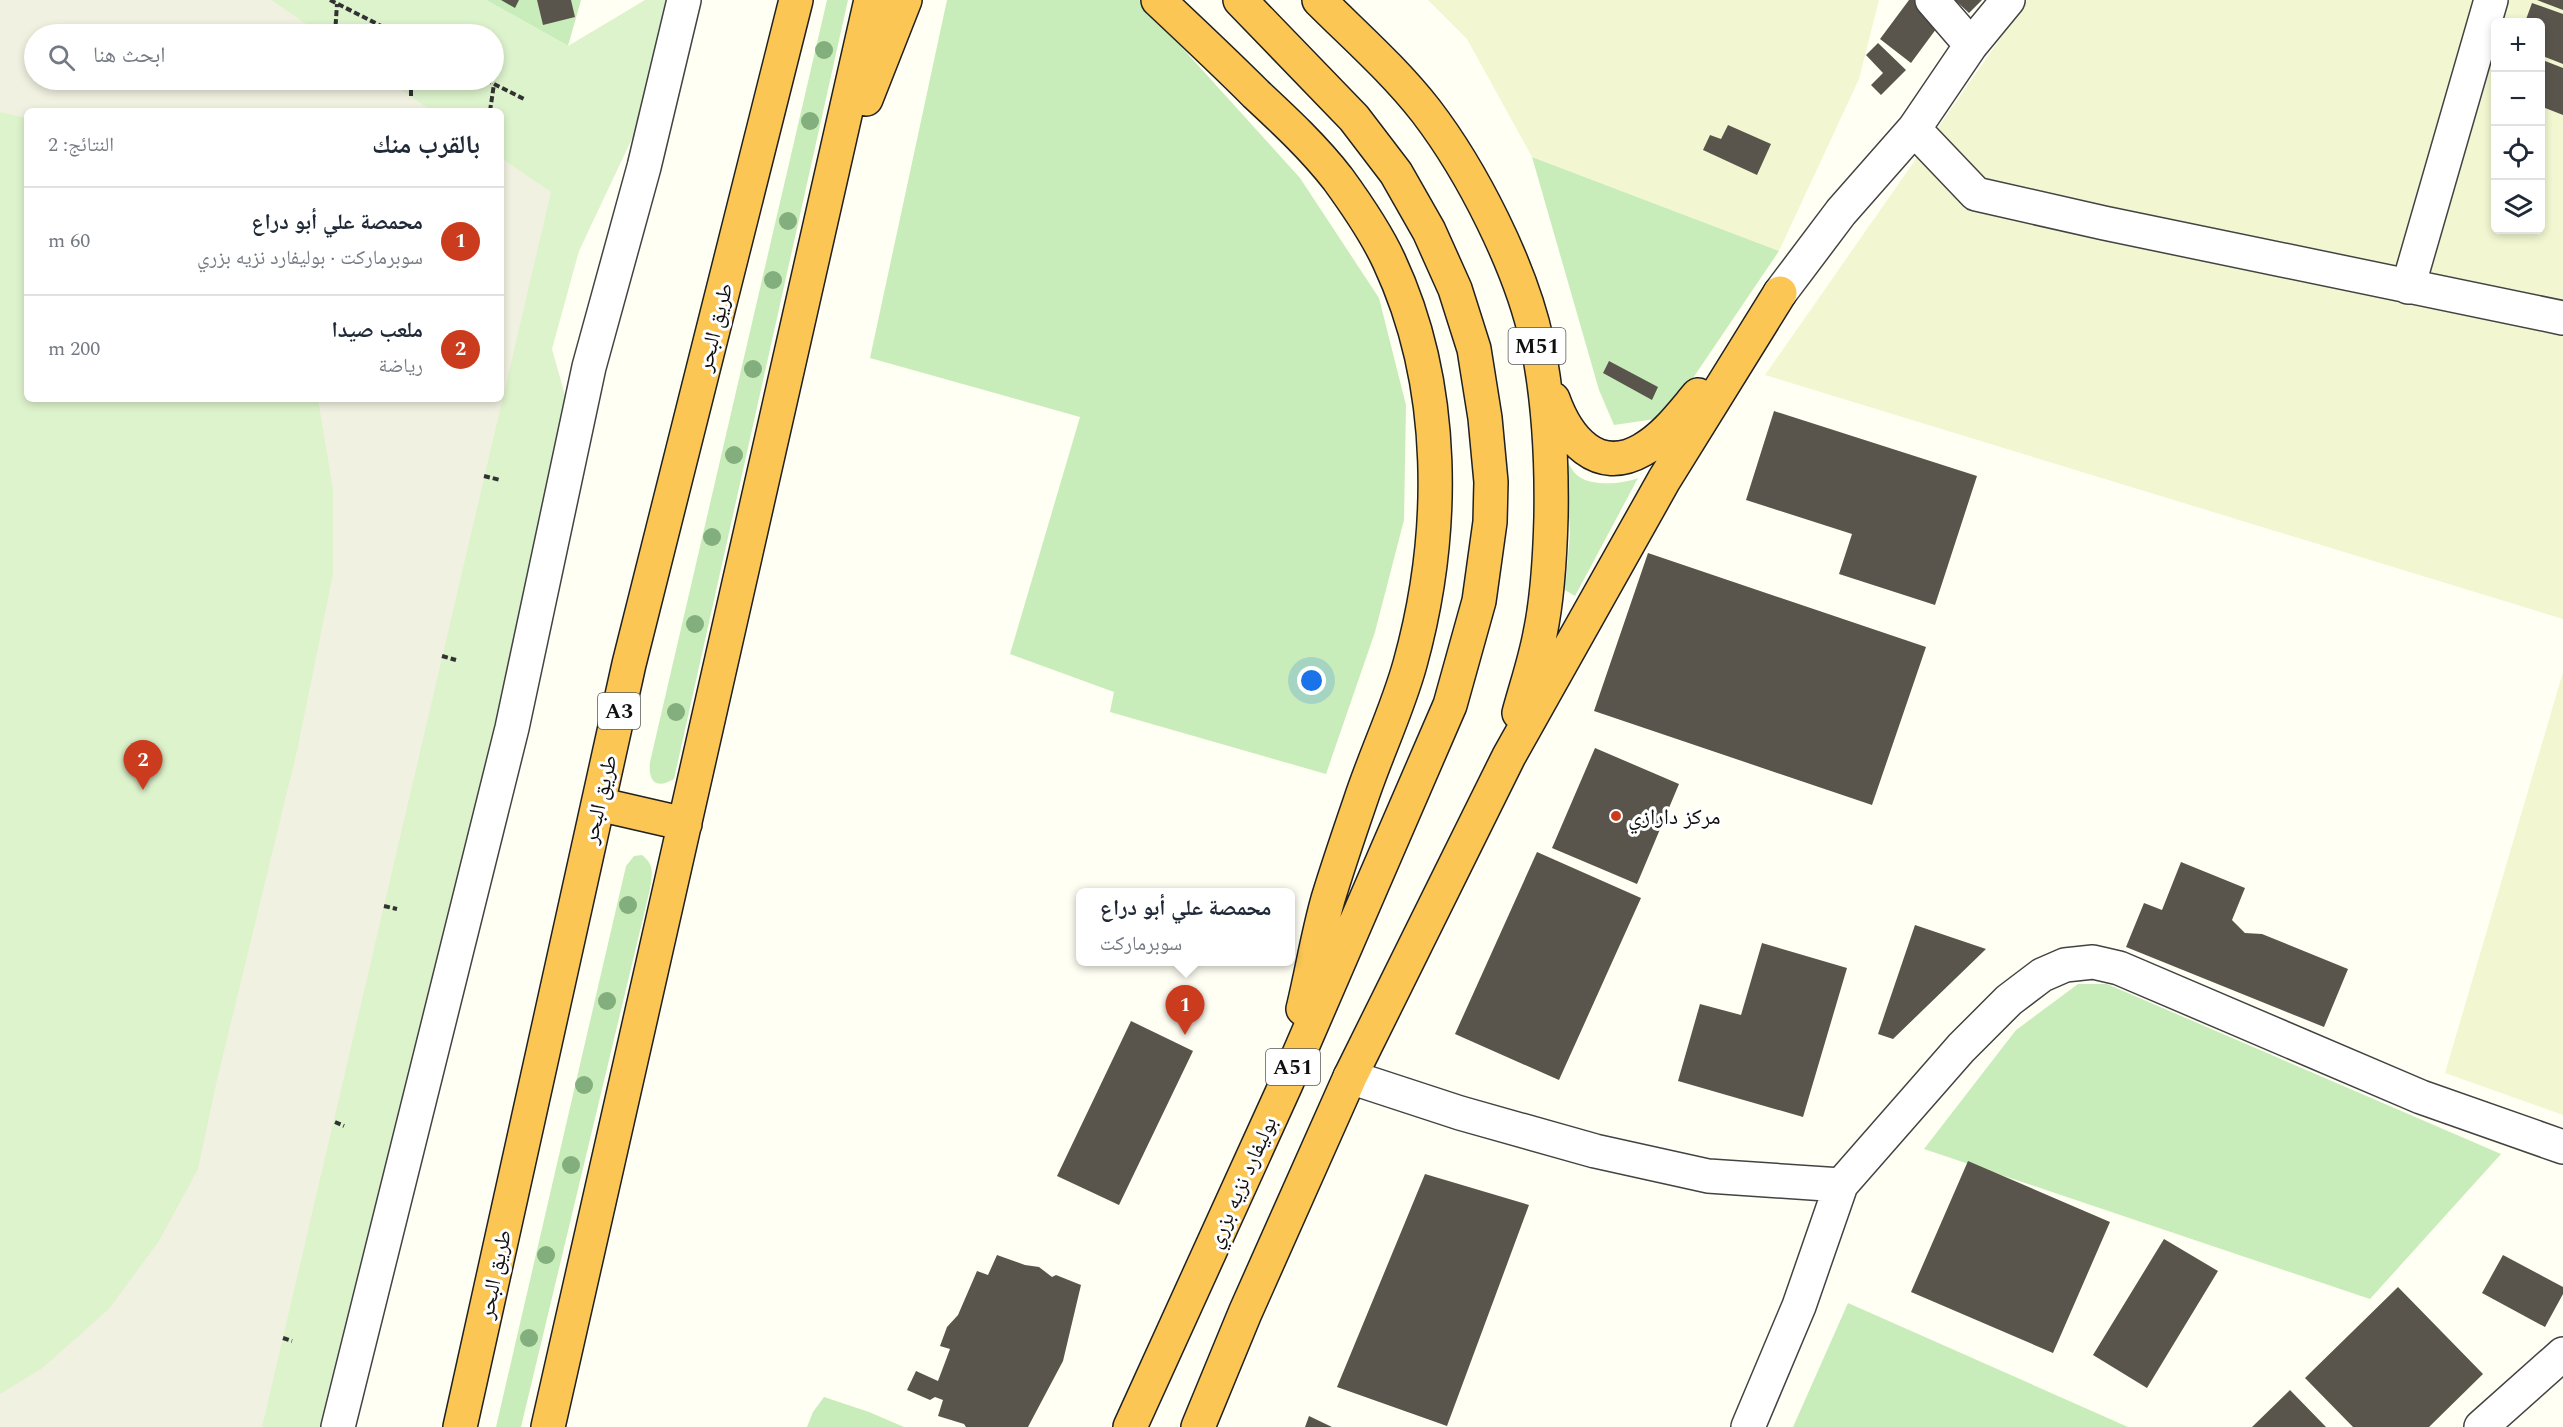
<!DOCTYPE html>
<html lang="ar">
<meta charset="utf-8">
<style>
:root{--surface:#fff;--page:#f2f2f3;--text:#1f2937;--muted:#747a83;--line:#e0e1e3;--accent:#cb3c1e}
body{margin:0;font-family:Spectral,"Noto Naskh Arabic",serif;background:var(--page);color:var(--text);direction:rtl}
.controls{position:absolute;right:18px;top:18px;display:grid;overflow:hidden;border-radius:9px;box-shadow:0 3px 9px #0003}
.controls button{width:54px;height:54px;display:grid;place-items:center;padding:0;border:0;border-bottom:2px solid var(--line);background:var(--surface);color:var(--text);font:30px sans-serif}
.you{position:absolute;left:1312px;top:681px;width:21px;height:21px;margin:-15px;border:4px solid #fff;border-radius:50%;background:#1a73e8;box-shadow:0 0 0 9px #1a73e833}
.badge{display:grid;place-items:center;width:39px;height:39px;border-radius:50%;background:var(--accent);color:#fff;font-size:20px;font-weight:700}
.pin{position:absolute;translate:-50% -50px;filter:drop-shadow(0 2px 3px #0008)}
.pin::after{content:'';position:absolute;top:32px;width:21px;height:18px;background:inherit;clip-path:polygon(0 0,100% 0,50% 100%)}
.popup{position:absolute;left:1076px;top:888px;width:219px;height:78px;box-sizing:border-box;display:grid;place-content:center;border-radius:9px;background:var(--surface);filter:drop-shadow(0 2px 4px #0005);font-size:20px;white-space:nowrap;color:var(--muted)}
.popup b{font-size:22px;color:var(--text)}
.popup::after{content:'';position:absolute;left:50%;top:100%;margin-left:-12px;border:12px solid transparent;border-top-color:var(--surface)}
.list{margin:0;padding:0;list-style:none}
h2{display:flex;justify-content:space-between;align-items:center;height:78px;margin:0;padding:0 24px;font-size:26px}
h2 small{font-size:20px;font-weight:400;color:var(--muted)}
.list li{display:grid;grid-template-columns:39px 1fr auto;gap:18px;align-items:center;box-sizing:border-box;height:108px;padding:0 24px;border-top:2px solid var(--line)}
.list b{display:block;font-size:22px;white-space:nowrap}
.list p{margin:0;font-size:20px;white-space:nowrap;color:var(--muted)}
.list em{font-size:20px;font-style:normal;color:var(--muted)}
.icon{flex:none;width:33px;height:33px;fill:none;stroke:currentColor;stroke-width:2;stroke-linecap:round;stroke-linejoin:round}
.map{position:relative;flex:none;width:2563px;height:1427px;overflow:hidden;direction:ltr}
.search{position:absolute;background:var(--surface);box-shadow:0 3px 9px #0003;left:24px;top:24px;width:480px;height:66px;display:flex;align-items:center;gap:15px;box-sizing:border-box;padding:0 21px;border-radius:33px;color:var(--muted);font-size:22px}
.panel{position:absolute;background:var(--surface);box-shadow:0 3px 9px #0003;left:24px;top:108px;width:480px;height:294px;border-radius:9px;direction:rtl}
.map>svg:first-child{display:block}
.farmland{fill:#f2f7d1;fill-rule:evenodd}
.green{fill:#c9edba}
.pitch{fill:#ddf3cc;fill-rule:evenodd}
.plaza{fill:#f1f1e1}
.building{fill:#5a554c}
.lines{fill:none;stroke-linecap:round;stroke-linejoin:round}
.minor-casing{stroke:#434343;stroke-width:36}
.highway-casing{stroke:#212121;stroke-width:36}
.path{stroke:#323232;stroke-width:4;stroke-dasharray:6 3;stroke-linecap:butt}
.minor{stroke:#fff;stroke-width:33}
.highway{stroke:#fcc655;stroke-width:33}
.tree{fill:#82af7d}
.poi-dot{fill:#cb3c1e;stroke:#fff;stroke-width:2}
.labels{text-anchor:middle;stroke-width:6;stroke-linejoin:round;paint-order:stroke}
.shield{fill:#fff;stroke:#585858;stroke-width:1.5}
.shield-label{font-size:21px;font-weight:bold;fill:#101010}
.street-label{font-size:22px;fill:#101010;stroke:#fff}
.poi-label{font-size:22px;fill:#101010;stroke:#fff;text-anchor:start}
</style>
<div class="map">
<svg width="2563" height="1427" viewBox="0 0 2563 1427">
<rect width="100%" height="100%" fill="#fffff4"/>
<path class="farmland" d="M1428,0H1879L1859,79L1779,251L1532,157L1467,39Z
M2027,0H2563V619L1765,375ZM2496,22H2540V230H2496Z
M2563,672V1115L2445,1073Z"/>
<path class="green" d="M486,0H581L568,46Z
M827,0H848L674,779C656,790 648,781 650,762Z
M947,0H1139L1300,178L1379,298L1406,405L1404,520L1375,632L1326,774L1110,712L1114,692L1010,654L1080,417L870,358Z
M1532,157L1779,251L1691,381L1655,419L1614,425L1599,390Z
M1566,459C1570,466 1573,473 1581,478C1595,486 1623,484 1638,478L1575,596L1565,590L1570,534Z
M642,855C655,865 652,874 650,889L521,1427H496L626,866L634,856Z
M2078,984H2107L2501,1154L2370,1299L1924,1149L2016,1030Z
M1848,1303L2128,1427H1793Z
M824,1397L869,1412L904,1427H807L813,1412Z"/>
<path class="pitch" d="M0,0H486L568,46L645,0H674L646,109L579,251L552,349L572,420L532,602L402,1101L329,1427H0ZM34,34H494V80H34ZM27,111H501V399H27Z"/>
<path class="plaza" d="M0,0H271L321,34H34V80H387L432,111H27V118L0,112Z
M501,158L551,192L262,1427H0V1394L41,1369L109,1309L159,1241L198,1169L217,1080L297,751L333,574V489L318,399H501Z"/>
<path class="building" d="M501,0H519L515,8Z
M537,0H571L575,17L543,25Z
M1909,0H1914L1942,21L1911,63L1880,39Z
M1955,0H1982L1969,13Z
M2537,0H2563V10Z
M2532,3L2563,14V64L2540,55V22H2525Z
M1878,43L1906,70L1881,95L1871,85L1883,73L1866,55Z
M2540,59L2563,68V115L2540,106Z
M1728,125L1771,144L1757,175L1703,150L1710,135L1721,139Z
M1609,361L1658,387L1652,400L1603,373Z
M1774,411L1977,476L1935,605L1839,574L1852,534L1746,500Z
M1648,553L1926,647L1872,805L1594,711Z
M1595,748L1679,784L1637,884L1552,848Z
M1537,852L1641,898L1559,1080L1455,1034Z
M2181,862L2245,888L2232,920L2245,933L2262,934L2348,969L2324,1027L2126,947L2144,903L2162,910Z
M1915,925L1986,949L1893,1039L1878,1034Z
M1762,943L1847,968L1803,1117L1678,1081L1700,1004L1741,1015Z
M1131,1021L1193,1051L1119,1205L1057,1176Z
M1968,1161L2110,1222L2053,1353L1911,1292Z
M1425,1174L1529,1205L1447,1426L1337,1387Z
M2164,1239L2218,1271L2147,1388L2093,1355Z
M997,1255L1025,1265L1039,1267L1052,1277L1056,1275L1081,1285L1063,1361L1028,1427H966L964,1424L938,1416L943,1400L935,1397L930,1400L907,1390L916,1371L938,1381L950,1349L940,1346L947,1327L958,1315L977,1271L988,1275Z
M2503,1255L2563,1287V1294L2545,1327L2482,1293Z
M2398,1287L2483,1374L2429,1427H2353L2305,1378Z
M2290,1390L2326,1427H2252Z
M1309,1416L1332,1427H1305Z"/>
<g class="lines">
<defs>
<path id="minor" d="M1932,0L1971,45
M1914,129L1976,194L2104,223L2563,318
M2408,287L2491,0
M1780,293L1841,212L1914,129L1971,45L2008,0
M1350,1077L1460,1113L1595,1151L1708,1176L1841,1185
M338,1427L512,728L589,367L644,167L684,0
M1748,1427L1799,1306L1841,1185L1961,1048L2009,1000L2042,975L2065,965L2093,962L2119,968L2421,1097L2563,1147
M2481,1427L2563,1354"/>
<path id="highway" d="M1158,0C1191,31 1224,62 1256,94C1285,121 1314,148 1338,179C1354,201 1378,237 1389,261C1447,385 1446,534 1410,664C1397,711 1375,756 1360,802C1349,834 1338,866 1328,899C1318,934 1312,972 1303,1009
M1319,0C1355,36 1394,70 1426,111C1472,171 1521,267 1537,342C1549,400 1552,458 1551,517C1550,556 1548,596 1540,634C1535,661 1526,687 1519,713
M866,99L905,0
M1553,399C1567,438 1597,476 1642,450C1665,437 1681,415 1698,395
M598,804L685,824
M460,1427L629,664L796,0
M548,1427L871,0
M1130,1427L1286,1084L1450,705L1479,601L1490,522L1491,482L1485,418L1474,349L1455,289L1429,231L1396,173L1354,118L1240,0
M1198,1427L1245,1313L1350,1077L1509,756L1664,480L1780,293"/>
</defs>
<use href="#minor" class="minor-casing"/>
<use href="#highway" class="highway-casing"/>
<path class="path" d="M330,0L397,34
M335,34L337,4
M486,80L524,99
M411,96V80
M490,111L494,84
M484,476L500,480
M442,656L456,660
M384,906L397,909
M335,1122L344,1126
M283,1338L292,1341"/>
<use href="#minor" class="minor"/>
<use href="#highway" class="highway"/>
</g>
<g class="tree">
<circle cx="824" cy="50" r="9"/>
<circle cx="810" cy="121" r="9"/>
<circle cx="788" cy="221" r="9"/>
<circle cx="773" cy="280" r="9"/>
<circle cx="753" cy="369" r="9"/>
<circle cx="734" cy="455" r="9"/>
<circle cx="712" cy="537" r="9"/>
<circle cx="695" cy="624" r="9"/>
<circle cx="676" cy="712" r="9"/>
<circle cx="628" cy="905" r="9"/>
<circle cx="607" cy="1001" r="9"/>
<circle cx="584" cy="1085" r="9"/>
<circle cx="571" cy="1165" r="9"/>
<circle cx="546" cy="1255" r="9"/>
<circle cx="529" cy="1338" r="9"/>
</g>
<circle class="poi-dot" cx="1616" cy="816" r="6"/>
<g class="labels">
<g class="shield">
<rect x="1508.5" y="328" width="57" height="36" rx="4.5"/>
<rect x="598" y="693" width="42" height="36" rx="4.5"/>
<rect x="1266" y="1049" width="54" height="36" rx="4.5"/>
</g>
<g class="shield-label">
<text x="1537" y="353">M51</text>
<text x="619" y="718">A3</text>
<text x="1293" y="1074">A51</text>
</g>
<g class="street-label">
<text transform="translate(714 327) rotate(-76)" y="8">طريق البحر</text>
<text transform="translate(599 799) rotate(-77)" y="8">طريق البحر</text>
<text transform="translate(1241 1182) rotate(-66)" y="8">بوليفارد نزيه بزري</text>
<text transform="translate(494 1274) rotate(-78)" y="8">طريق البحر</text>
</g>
<g class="poi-label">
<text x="1628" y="824">مركز دارازي</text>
</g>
</g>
</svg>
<div class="controls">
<button>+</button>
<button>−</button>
<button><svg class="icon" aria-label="locate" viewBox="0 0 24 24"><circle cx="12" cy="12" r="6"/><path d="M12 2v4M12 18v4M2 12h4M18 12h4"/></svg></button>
<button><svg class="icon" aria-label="layers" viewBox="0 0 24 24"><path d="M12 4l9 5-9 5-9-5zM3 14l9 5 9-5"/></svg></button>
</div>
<div class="you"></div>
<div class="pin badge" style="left:1185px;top:1035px">1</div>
<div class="popup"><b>محمصة علي أبو دراع</b>سوبرماركت</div>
<div class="pin badge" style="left:143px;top:790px">2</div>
<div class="search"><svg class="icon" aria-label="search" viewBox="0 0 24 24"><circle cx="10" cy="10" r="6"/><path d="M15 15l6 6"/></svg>ابحث هنا</div>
<section class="panel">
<h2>بالقرب منك<small>النتائج: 2</small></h2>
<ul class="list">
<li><span class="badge">1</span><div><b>محمصة علي أبو دراع</b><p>سوبرماركت · بوليفارد نزيه بزري</p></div><em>60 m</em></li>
<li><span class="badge">2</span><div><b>ملعب صيدا</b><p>رياضة</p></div><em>200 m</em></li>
</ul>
</section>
</div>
